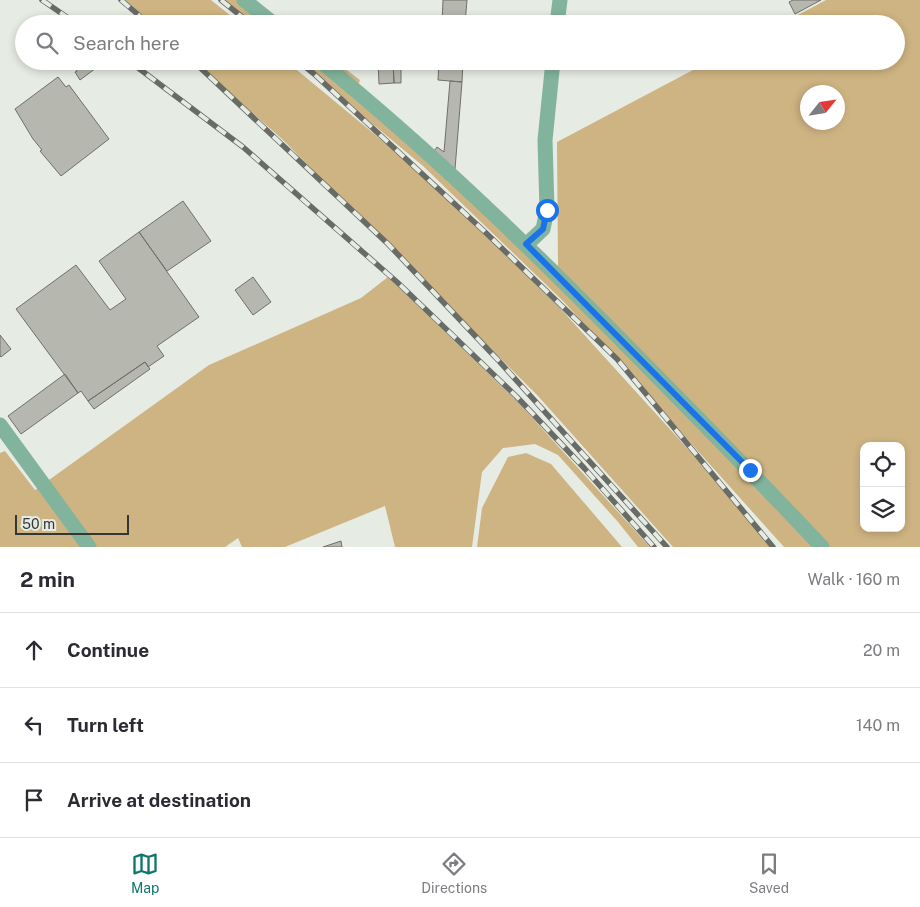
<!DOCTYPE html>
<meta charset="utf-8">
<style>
:root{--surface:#fff;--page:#f7f7f7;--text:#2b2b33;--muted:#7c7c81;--line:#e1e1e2;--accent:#0f766e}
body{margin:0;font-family:"Public Sans",sans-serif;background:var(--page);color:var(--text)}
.controls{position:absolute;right:15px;bottom:15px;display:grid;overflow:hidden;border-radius:10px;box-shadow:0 2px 8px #0003}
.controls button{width:45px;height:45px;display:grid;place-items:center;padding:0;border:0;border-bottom:1px solid var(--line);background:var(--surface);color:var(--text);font:25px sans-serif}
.compass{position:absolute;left:800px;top:85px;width:45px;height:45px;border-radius:50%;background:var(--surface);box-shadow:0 2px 8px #0003;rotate:60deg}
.scale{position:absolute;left:15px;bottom:12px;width:114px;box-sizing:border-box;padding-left:5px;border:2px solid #353734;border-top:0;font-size:14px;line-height:18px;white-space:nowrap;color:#353734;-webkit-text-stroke:4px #e6ebe4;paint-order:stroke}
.stop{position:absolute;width:15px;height:15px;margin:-11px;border:4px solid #1a73e8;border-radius:50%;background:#fff}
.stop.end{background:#1a73e8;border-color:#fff;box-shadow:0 1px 5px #0008}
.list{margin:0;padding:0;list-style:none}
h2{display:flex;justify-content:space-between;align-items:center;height:65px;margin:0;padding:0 20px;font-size:21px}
h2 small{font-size:16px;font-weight:400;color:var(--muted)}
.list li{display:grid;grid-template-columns:32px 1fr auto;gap:15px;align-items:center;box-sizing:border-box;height:75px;padding:0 20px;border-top:1px solid var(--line)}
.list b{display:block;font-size:19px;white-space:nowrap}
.list em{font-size:16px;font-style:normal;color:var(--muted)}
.icon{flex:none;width:28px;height:28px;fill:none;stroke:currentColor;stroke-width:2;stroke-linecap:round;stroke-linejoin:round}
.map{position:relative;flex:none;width:920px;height:547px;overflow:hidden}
.search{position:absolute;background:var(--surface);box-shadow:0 2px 8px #0003;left:15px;right:15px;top:15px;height:55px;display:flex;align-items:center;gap:12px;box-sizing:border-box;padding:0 18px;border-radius:28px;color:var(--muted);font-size:19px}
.sheet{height:290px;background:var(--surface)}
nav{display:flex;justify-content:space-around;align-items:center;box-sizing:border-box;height:70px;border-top:1px solid var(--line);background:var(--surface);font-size:14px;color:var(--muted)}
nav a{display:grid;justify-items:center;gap:2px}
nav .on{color:var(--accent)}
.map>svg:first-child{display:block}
.green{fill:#cfb483;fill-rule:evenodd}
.building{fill:#b6b7ae;stroke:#707069}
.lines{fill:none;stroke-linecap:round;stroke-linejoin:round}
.street{stroke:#82b39c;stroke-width:15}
.rail-casing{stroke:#686b66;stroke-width:5.5}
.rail{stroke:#e6ebe4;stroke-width:4;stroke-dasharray:11;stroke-linecap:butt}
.route{stroke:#1a73e8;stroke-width:6}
</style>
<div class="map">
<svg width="920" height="547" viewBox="0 0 920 547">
<rect width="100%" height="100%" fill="#e6ebe4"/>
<path class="green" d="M125,0H211L241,24H152Z
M222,0H255L286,24H252Z
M826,0H920V547H784L564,302L423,166L297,61H335L360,80L357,89L558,266L557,142L710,61H896V24H781ZM808,92H838V122H808ZM864,446H901V528H864Z
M194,61H286L419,171L559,307L737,503L775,547H673L538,396L282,139Z
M388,277L517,401L650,547H638L618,522L558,455L535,444L503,448L482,472L472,547H395L385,506L285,547H242L238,538L225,547H0V453L5,451L35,490L209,365L361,298Z
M526,453L551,464L622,547H477L482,508L508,457Z"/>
<path class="building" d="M443,0H467L465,24H442Z
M793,0H821L795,14L789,2Z
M80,61H92L96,68L80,80L75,72L77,71L74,66Z
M378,61H393L394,83L379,84Z
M393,61H401V83H394Z
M439,61H463L462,82L438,80Z
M58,77L66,87L69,85L109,139L61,176L40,151L42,150L33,139L15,109Z
M450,81L462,82L455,169L434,151L437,147L444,152Z
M183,201L211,241L167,271L139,232Z
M139,232L199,317L157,346L164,356L148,367L145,362L88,401L81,391L78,393L16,309L76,265L110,310L126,299L99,261Z
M253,277L271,302L253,315L235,290Z
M0,335L11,349L1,357L0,356Z
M145,362L150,369L94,409L88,401Z
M65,374L78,393L21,434L8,416Z
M341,541L342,547H323Z"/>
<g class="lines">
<path class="street" d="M244,0L274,24
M557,24L560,0
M320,61C432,152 535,252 635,354C698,418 761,482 822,547
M526,245L543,229L547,210L545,140L553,61
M0,425L89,547"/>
<defs>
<path id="rail" d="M42,0L77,24
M121,0L149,24
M221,0L251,24
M129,61L243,147L397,282L516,396L585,469L654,547
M193,61L388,244L498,360L667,547
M298,61L313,73L484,231L617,359L773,547"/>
</defs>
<use href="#rail" class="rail-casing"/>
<use href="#rail" class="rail"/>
</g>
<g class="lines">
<path class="route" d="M547,210L543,229L526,244L750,470"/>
</g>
</svg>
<div class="controls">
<button><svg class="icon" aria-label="locate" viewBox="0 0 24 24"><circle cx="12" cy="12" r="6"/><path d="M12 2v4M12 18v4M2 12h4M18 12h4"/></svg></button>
<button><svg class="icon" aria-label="layers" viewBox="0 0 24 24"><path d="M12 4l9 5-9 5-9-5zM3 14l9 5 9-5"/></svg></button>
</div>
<svg class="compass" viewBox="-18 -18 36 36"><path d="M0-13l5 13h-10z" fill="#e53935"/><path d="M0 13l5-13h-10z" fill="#7c7c81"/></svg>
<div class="scale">50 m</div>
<div class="stop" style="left:547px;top:210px"></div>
<div class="stop end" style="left:750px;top:470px"></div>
<div class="search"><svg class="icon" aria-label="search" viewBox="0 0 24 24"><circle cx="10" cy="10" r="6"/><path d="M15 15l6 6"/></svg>Search here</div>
</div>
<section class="sheet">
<h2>2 min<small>Walk · 160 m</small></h2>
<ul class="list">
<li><svg class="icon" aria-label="ahead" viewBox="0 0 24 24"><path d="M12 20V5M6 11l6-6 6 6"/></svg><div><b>Continue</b></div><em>20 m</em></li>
<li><svg class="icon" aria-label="left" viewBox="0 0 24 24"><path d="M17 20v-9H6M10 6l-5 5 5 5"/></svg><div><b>Turn left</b></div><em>140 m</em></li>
<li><svg class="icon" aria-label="arrive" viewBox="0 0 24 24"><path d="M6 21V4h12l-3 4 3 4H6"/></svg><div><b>Arrive at destination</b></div></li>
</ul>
</section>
<nav>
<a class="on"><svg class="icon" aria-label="map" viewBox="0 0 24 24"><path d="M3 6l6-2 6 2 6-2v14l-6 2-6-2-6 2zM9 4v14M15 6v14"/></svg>Map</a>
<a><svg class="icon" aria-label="directions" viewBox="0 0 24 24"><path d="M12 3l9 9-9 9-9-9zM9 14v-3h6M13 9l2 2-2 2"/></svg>Directions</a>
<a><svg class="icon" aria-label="saved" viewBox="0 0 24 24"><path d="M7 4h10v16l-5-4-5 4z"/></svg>Saved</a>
</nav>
